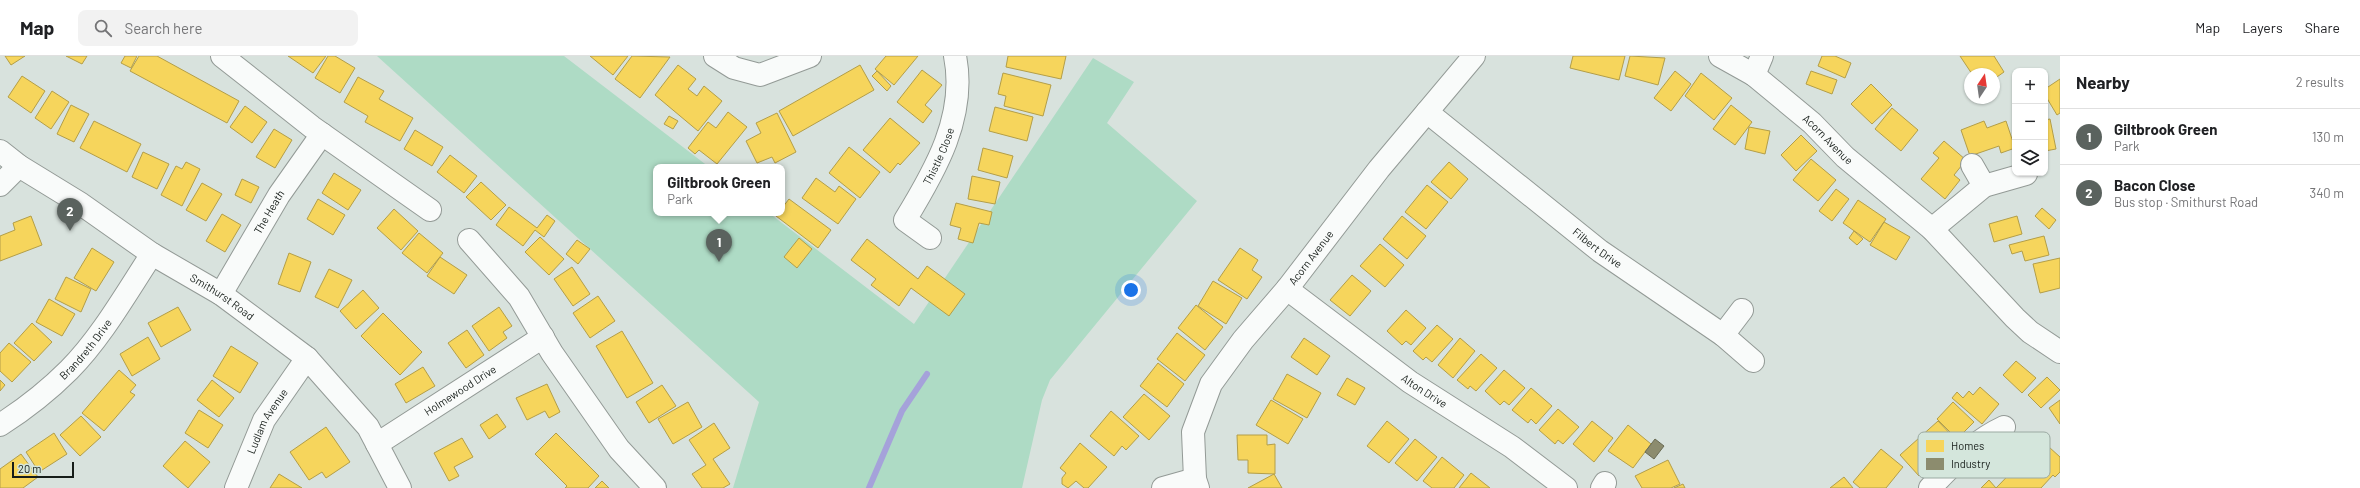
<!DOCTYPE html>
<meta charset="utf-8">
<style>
:root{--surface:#fff;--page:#f2f2f2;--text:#202124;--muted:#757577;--line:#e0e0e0;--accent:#5a625e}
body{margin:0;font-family:Barlow,sans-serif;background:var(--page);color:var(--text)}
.controls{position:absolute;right:12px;top:12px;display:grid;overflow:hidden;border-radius:8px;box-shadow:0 1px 3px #0004}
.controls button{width:36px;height:36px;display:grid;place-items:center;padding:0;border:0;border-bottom:1px solid var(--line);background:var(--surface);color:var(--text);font:20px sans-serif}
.compass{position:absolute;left:1964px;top:12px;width:36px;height:36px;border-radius:50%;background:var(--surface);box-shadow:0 1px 3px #0004;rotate:13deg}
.scale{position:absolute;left:12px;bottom:10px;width:62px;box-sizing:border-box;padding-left:4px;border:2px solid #161d19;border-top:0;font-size:11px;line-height:14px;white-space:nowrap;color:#161d19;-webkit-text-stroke:3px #d4e6dc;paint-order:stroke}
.you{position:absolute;left:1131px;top:234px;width:14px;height:14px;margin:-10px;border:3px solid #fff;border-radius:50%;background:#1a73e8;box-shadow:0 0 0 6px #1a73e833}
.badge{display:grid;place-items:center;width:26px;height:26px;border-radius:50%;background:var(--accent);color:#fff;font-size:13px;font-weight:700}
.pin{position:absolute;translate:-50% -33px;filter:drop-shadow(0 1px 2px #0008)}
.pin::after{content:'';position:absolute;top:21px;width:14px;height:12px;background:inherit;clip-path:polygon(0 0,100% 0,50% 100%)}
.popup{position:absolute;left:653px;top:108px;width:132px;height:52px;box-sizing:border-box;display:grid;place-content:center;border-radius:8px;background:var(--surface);filter:drop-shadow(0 1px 3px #0005);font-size:13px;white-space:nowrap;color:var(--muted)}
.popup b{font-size:15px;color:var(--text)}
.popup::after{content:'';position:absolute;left:50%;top:100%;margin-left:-8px;border:8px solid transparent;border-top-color:var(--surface)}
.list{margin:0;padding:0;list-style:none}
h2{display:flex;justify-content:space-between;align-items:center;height:52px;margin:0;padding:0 16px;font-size:17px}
h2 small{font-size:13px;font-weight:400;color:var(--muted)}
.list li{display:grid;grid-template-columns:26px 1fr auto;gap:12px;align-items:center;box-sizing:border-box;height:56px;padding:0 16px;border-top:1px solid var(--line)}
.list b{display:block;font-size:15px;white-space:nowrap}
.list p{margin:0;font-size:13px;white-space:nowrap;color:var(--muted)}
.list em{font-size:13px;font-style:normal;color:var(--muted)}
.icon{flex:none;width:22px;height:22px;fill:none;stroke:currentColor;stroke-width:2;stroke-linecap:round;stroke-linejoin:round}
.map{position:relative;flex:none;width:2060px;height:432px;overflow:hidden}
header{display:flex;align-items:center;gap:24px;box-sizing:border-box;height:56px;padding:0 20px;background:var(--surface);border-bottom:1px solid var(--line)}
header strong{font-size:19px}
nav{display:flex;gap:22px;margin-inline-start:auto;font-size:14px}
.search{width:280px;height:36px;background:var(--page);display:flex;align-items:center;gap:10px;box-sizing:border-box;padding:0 14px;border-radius:8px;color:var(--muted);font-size:15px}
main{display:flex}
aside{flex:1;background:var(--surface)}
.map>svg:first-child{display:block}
.green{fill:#aedbc5}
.homes{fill:#f6d55c;stroke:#b39e48}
.industry{fill:#8c8c6e;stroke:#696b54}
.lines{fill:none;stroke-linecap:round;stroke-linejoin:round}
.stream{stroke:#a5a2da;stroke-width:6}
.minor-casing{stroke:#939a96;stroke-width:24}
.minor{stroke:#f9fbfa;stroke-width:22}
.labels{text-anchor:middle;stroke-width:4;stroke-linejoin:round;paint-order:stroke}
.street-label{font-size:11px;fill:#161d19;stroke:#d4e6dc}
.key{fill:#d4e6dc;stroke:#9baaa2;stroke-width:1}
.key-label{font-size:11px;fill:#161d19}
</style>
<header>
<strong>Map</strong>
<div class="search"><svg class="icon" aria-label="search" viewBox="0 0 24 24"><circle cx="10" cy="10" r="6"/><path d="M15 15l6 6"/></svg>Search here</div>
<nav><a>Map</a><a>Layers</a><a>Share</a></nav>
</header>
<main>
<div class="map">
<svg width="2060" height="432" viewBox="0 0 2060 432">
<rect width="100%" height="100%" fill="#d8e2dd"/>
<path class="green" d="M377,0H564L709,111H656V157H769L914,268L1093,2L1134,26L1107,67L1197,145L1050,324L1042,344L1022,432H733L759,346Z"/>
<path class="homes" d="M5,0H25L11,9Z
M66,0H87L82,8Z
M125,0H137L131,12L121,7Z
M139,0H157L239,45L227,67L130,15Z
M288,0H326L313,17Z
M328,0H335L355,12L340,37L315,22Z
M590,0H628L613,19Z
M632,0L670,1L640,42L615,23Z
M886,0H918L894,29L875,13Z
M1008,0H1066L1061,23L1006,11Z
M1573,0H1625L1619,24L1570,12Z
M1630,0L1665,2L1658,29L1625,20Z
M1822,0H1835L1851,7L1845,22L1818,10Z
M1960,0H1994L2004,16L1994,23V18H1972Z
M678,9L696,23L688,33L697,40L704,30L722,45L698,75L655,39Z
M860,9L874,34L793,80L779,55Z
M922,14L942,29L925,49L932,55L923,67L897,46Z
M877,15L891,30L887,35L872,20Z
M1675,15L1691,28L1671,55L1654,42Z
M1811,15L1837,24L1832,38L1806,28Z
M1003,17L1051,29L1043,60L1004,50L1006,40L998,38Z
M1701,17L1732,42L1714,64L1685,40Z
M22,20L45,35L31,57L8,41Z
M358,21L384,35L379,43L413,62L400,85L365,66L368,60L344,46Z
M2060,23V57L2057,59L2045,39V33Z
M1871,28L1892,49L1872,68L1851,48Z
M52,35L69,46L51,73L35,62Z
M71,49L89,58L74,86L57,78Z
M1731,49L1752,66L1735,89L1713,73Z
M245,50L267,66L252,87L230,71Z
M995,51L1033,61L1027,85L989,75Z
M1892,52L1918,74L1901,95L1875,73Z
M728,56L747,71L717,108L699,94L695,98L688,92L708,66L716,72Z
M777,57L796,96L775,107L772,101L757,107L746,85L761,77L756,67Z
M669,60L678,65L673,73L664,68Z
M890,62L920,87L900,109L898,107L890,117L863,94Z
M2050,63L2056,93L2045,95V64Z
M94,65L141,88L127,116L80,92Z
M1984,65L1987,72L2006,65L2015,92L2001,97L1999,90L1970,100L1961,74Z
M1749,71L1770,75L1765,98L1745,93Z
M274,73L292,84L275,112L256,101Z
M415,74L443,91L432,110L404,93Z
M1801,79L1817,95L1796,115L1781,99Z
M1944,85L1966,104L1954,119L1960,124L1945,143L1921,123L1939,102L1933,97Z
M849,91L880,116L860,142L829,117Z
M983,92L1013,100L1007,122L978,114Z
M143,96L169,108L157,133L132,121Z
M450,99L477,120L464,137L437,116Z
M1811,103L1836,124L1818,145L1793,124Z
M186,106L200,113L182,150L161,139L176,110L182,113Z
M1449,106L1468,123L1451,143L1431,126Z
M334,117L361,134L348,154L322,137Z
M972,120L1000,126L995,148L968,143Z
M816,122L835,136L839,130L856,143L838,168L802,142Z
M242,123L259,131L251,147L235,139Z
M481,126L506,149L491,164L466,141Z
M202,127L222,138L206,165L186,154Z
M1427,129L1448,146L1426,173L1405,156Z
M1836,133L1849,143L1832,165L1819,155Z
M318,143L345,159L333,179L307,163Z
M789,143L831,174L818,192L776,160L779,157H782V152Z
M1858,144L1886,163L1870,186L1843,167Z
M956,147L992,156L989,169L979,167L973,187L958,183L961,172L950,169Z
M509,151L537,172L547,159L555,165L544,181L535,174L523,190L496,169Z
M2042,152L2056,164L2049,173L2035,160Z
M394,153L418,175L401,194L377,172Z
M222,158L241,169L225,196L206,185Z
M31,160L42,189L0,205V180L15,174L13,167Z
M1402,160L1426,180L1407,203L1383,183Z
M2017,160L2022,178L1994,186L1989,168Z
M1884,166L1910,181L1896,204L1870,189Z
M1854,175L1863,183L1857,189L1849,182Z
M419,177L443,197L427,217L402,197Z
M2044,180L2049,199L2025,205L2022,195L2012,198L2009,189Z
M540,181L564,203L549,219L525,196Z
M799,182L812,193L797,212L784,201Z
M867,183L918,223L927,210L965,238L949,260L911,232L899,250L871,229L876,223L851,204Z
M577,184L590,193L578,208L566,198Z
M1380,188L1404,209L1385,231L1360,210Z
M92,192L114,206L96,235L74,222Z
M1240,192L1258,204L1252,214L1262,221L1247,243L1218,224Z
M289,197L311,206L300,236L278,228Z
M440,201L467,219L454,238L427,220Z
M2060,202V232L2040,237L2033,208Z
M572,211L590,238L573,250L554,223Z
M329,213L352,224L338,252L315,241Z
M1352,219L1371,235L1350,260L1330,244Z
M66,221L91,233L81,256L55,243Z
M1213,225L1242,242L1226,268L1198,250Z
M363,234L379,252L356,273L340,255Z
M598,240L615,265L590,282L573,257Z
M49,243L75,258L62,280L36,266Z
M1196,249L1223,271L1205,294L1178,272Z
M178,251L191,274L161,291L148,267Z
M499,251L512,270L503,276L507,282L489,295L472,270Z
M1406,254L1426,272L1411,289L1406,285L1402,289L1387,275Z
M383,257L422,296L400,319L361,280Z
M32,267L52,286L34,305L14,287Z
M1437,269L1453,283L1432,306L1426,301L1423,304L1413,295Z
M467,274L484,299L466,312L448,287Z
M622,275L653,327L627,342L596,290Z
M1177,277L1205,299L1185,325L1157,303Z
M148,281L160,303L132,320L120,298Z
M1304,282L1330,300L1317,319L1291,301Z
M1460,282L1475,295L1453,322L1438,309Z
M9,287L31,306L12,326L0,315V297Z
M231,290L258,307L240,337L213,320Z
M1481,298L1497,312L1476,335L1470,330L1468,333L1457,324Z
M2016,305L2036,322L2022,337L2003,319Z
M1158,307L1184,328L1167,351L1140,330Z
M423,311L435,330L406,347L395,328Z
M119,314L136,329L130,336L135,339L104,375L82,357Z
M1504,314L1525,332L1509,349L1504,345L1500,349L1485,335Z
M1287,318L1321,337L1307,362L1273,343Z
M2047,321L2060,334L2041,352L2028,339Z
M1347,322L1365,332L1355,349L1337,339Z
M0,324L5,329L0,335Z
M212,324L234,342L219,361L197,344Z
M547,328L560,356L549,362L545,355L527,364L516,342Z
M662,329L676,350L649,367L636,346Z
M1980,331L1999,348L1982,368L1952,342L1957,336L1963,342L1969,335L1973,339Z
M1531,332L1552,350L1536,368L1531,363L1528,367L1512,354Z
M1144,338L1170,360L1149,384L1123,361Z
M1271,344L1303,363L1288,388L1256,369Z
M2060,344V368L2049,352Z
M688,346L702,371L673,388L658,363Z
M1953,346L1974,366L1957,383L1937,363Z
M1558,353L1579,371L1563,388L1558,384L1555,388L1539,374Z
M199,354L223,369L208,392L185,377Z
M1111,355L1139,380L1126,394L1122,390L1114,400L1090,380Z
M497,358L506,371L489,383L480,369Z
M81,360L101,381L80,400L60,379Z
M1387,365L1409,383L1389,407L1367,390Z
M1592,365L1613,382L1594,406L1573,388Z
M1938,365L1957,385L1919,420L1900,399Z
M714,367L730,392L713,403L730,428L723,432H702L692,418L706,409L689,384Z
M1628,369L1651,388L1633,412L1608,395Z
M326,371L350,406L326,422L322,416L309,424L290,396Z
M54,377L67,398L39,416L26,396Z
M556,377L599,420L588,432H565L567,430L535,398Z
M1237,379H1267V389L1275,388V418L1248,417V404H1238Z
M462,382L473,401L454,411L459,420L449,425L434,397Z
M1415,383L1437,401L1417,425L1395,407Z
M185,385L210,406L188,432L163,410Z
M1080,387L1107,411L1088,432H1084L1076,425L1068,432L1062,428V422L1066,417L1060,412Z
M2049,391L2060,401V416L2055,421L2053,419L2041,432H1981L1989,424L1996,432L2031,396L2038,402Z
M1881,393L1903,411L1886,432H1860L1853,426Z
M21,398L38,421L23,432H0V413Z
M1442,401L1464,419L1454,432H1432L1423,425Z
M1668,404L1680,428L1671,432H1642L1635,420Z
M1471,417L1490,432H1459Z
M279,418L302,432H270Z
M1274,418L1282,432H1248Z
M1844,421L1853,432H1830Z
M602,425L609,432H595Z
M1683,428L1685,432H1674Z"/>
<path class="industry" d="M1655,383L1664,390L1654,403L1645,396Z"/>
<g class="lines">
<path class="stream" d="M869,432L902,355L927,318"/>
<defs>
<g id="minor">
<path d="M222,0L312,71L430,154"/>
<path d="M715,0L734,12L760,19L810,0"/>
<path id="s1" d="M1720,0L1754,19L1812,67L1845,101L1932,173L2015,262L2030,276L2060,296"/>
<path d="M1754,19L1762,0"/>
<path id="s2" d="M1427,56L1600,195L1723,279"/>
<path id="s3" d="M0,95L19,110L81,148L152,198L221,238L307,302L368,371L400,432"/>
<path d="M1972,109L1984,130"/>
<path d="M0,129L19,110"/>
<path d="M1932,173L1984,130L2026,118"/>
<path id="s4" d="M930,182L905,164C935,115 967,60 955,0"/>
<path d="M469,184L519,241L552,297L619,393L655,432"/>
<path id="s5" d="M1287,233L1410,326L1512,391L1566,432"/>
<path id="s6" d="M221,238L279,139L322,78"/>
<path d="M1742,254L1723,279L1753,305"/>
<path id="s7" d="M0,369C25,353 48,335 69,314C101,282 127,236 152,198"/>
<path id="s8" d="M377,388L543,281"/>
<path id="s9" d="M236,432L264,364L307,302"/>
<path d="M1163,432L1195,423"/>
<path id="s10" d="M1198,432L1195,423L1193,376L1211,328L1243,284L1287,233L1379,113L1474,0"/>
<path d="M1602,432L1605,427"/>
<path d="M1930,432C1955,407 1972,386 2004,371"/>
</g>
</defs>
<use href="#minor" class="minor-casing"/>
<use href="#minor" class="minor"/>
</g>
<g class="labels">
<g class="street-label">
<text dy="4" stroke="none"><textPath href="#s1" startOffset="137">Acorn Avenue</textPath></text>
<text dy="4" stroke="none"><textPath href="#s4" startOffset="103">Thistle Close</textPath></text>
<text dy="4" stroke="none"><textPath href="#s6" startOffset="95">The Heath</textPath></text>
<text dy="4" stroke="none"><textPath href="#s2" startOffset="218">Filbert Drive</textPath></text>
<text dy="4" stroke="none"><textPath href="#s10" startOffset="269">Acorn Avenue</textPath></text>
<text dy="4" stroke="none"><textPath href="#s3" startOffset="266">Smithurst Road</textPath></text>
<text dy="4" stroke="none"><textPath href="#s7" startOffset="115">Brandreth Drive</textPath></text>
<text dy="4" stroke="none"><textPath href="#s8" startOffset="99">Holmewood Drive</textPath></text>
<text dy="4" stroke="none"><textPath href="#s5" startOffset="171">Alton Drive</textPath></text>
<text dy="4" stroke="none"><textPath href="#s9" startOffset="74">Ludlam Avenue</textPath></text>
</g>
</g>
<rect x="1918" y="376" width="132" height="46" rx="6" class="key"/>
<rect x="1926" y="384" width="18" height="12" fill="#f6d55c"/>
<rect x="1926" y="402" width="18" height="12" fill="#8c8c6e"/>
<g class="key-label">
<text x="1951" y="394">Homes</text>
<text x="1951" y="412">Industry</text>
</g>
</svg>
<div class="controls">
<button>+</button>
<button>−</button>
<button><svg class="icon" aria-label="layers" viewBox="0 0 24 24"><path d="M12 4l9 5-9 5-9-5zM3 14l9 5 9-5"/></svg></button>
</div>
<svg class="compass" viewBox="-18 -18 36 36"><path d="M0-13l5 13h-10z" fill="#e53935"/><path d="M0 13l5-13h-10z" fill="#757577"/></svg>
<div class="scale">20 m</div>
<div class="you"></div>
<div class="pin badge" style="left:719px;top:206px">1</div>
<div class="popup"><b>Giltbrook Green</b>Park</div>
<div class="pin badge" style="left:70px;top:175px">2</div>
</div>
<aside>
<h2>Nearby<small>2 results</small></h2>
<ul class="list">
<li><span class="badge">1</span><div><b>Giltbrook Green</b><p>Park</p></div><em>130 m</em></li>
<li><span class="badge">2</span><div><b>Bacon Close</b><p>Bus stop · Smithurst Road</p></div><em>340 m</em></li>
</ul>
</aside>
</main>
